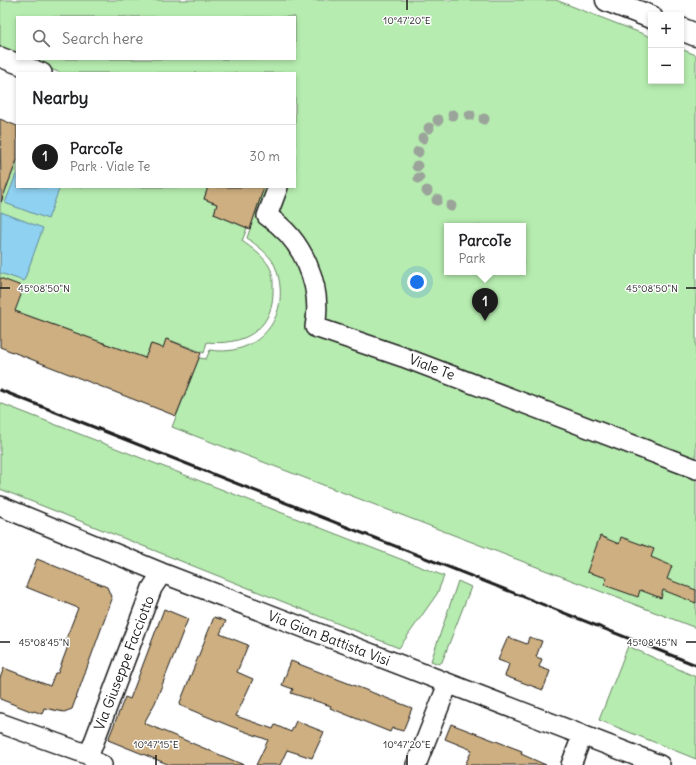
<!DOCTYPE html>
<meta charset="utf-8">
<style>
:root{--surface:#fff;--page:#f2f2f2;--text:#202124;--muted:#757577;--line:#e0e0e0;--accent:#1c1c1c}
body{margin:0;font-family:Delius,sans-serif;background:var(--page);color:var(--text)}
.controls{position:absolute;right:12px;top:12px;display:grid;overflow:hidden;border-radius:0px;box-shadow:0 2px 6px #0003}
.controls button{width:36px;height:36px;display:grid;place-items:center;padding:0;border:0;border-bottom:1px solid var(--line);background:var(--surface);color:var(--text);font:20px sans-serif}
.you{position:absolute;left:417px;top:282px;width:14px;height:14px;margin:-10px;border:3px solid #fff;border-radius:50%;background:#1a73e8;box-shadow:0 0 0 6px #1a73e833}
.badge{display:grid;place-items:center;width:26px;height:26px;border-radius:50%;background:var(--accent);color:#fff;font-size:13px;font-weight:700}
.pin{position:absolute;translate:-50% -33px;filter:drop-shadow(0 1px 2px #0008)}
.pin::after{content:'';position:absolute;top:21px;width:14px;height:12px;background:inherit;clip-path:polygon(0 0,100% 0,50% 100%)}
.popup{position:absolute;left:444px;top:223px;width:82px;height:52px;box-sizing:border-box;display:grid;place-content:center;border-radius:0px;background:var(--surface);filter:drop-shadow(0 1px 3px #0005);font-size:13px;white-space:nowrap;color:var(--muted)}
.popup b{font-size:15px;color:var(--text)}
.popup::after{content:'';position:absolute;left:50%;top:100%;margin-left:-8px;border:8px solid transparent;border-top-color:var(--surface)}
.list{margin:0;padding:0;list-style:none}
h2{display:flex;justify-content:space-between;align-items:center;height:52px;margin:0;padding:0 16px;font-size:17px}
h2 small{font-size:13px;font-weight:400;color:var(--muted)}
.list li{display:grid;grid-template-columns:26px 1fr auto;gap:12px;align-items:center;box-sizing:border-box;height:64px;padding:0 16px;border-top:1px solid var(--line)}
.list b{display:block;font-size:15px;white-space:nowrap}
.list p{margin:0;font-size:13px;white-space:nowrap;color:var(--muted)}
.list em{font-size:13px;font-style:normal;color:var(--muted)}
.icon{flex:none;width:22px;height:22px;fill:none;stroke:currentColor;stroke-width:2;stroke-linecap:round;stroke-linejoin:round}
.map{position:relative;flex:none;width:696px;height:765px;overflow:hidden}
.search{position:absolute;background:var(--surface);box-shadow:0 2px 6px #0003;left:16px;top:16px;width:280px;height:44px;display:flex;align-items:center;gap:10px;box-sizing:border-box;padding:0 14px;border-radius:0px;color:var(--muted);font-size:15px}
.panel{position:absolute;background:var(--surface);box-shadow:0 2px 6px #0003;left:16px;top:72px;width:280px;height:116px;border-radius:0px}
.map>svg:first-child{display:block}
.green{fill:#b6ecaf;stroke:#698466;fill-rule:evenodd}
.water{fill:#8fd1f0;stroke:#61899b}
.building{fill:#cdaf81;stroke:#1c1c1c}
.lines{fill:none;stroke-linecap:round;stroke-linejoin:round}
.minor-casing{stroke:#1c1c1c;stroke-width:22}
.major-casing{stroke:#1c1c1c;stroke-width:25}
.minor{stroke:#fff;stroke-width:19}
.major{stroke:#fff;stroke-width:22}
.rail{stroke:#1c1c1c;stroke-width:3}
.tree{fill:#9ba49a}
.ticks{fill:none;stroke:#1c1c1c;stroke-width:1.5}
.labels{text-anchor:middle;stroke-width:3;stroke-linejoin:round;paint-order:stroke}
.street-label{font-size:14px;fill:#1c1c1c;stroke:#fff}
.ticks-label{font-size:10px;text-anchor:middle;fill:#1c1c1c;stroke:#fff;stroke-width:3;stroke-linejoin:round;paint-order:stroke}
</style>
<div class="map">
<svg width="696" height="765" viewBox="0 0 696 765">
<rect width="100%" height="100%" fill="#fff"/>
<filter id="ink" filterUnits="userSpaceOnUse"><feTurbulence type="fractalNoise" baseFrequency=".025" numOctaves="2"/><feDisplacementMap in="SourceGraphic" scale="8" xChannelSelector="R" yChannelSelector="G"/><feConvolveMatrix kernelMatrix="1 2 1 2 8 2 1 2 1" color-interpolation-filters="sRGB"/></filter>
<g filter="url(#ink)">
<path class="green" d="M0,0H556L651,37V81H681V49L696,55V628L172,427L199,358L206,359L210,350C260,358 294,314 275,266C271,255 256,245 247,238L264,187H295V73H61L24,59H295V17H17V56L0,50ZM447,226H523V272H447Z
M17,160V187H208L204,199L217,204L214,214L247,228L242,241C252,248 263,256 269,266C274,274 273,284 273,293C272,331 242,346 207,342L204,353L167,339L163,348L151,344L145,358L15,311L0,278V205Z
M0,403L444,576L437,594L399,648L0,489Z
M458,581L471,587L442,662L439,664L431,661Z
M628,646L696,677V759L599,720Z"/>
<path class="water" d="M17,172V187H60L48,219L5,203Z
M1,212L43,228L24,281L0,273Z"/>
<path class="building" d="M0,119L17,126V160L1,202Z
M208,187H264L250,229L214,214L217,204L204,199Z
M0,278L24,287L15,311L145,358L151,344L163,348L166,339L201,353L176,416L0,347Z
M600,536L619,544L621,537L654,549L651,557L672,566L667,579L696,590V603L663,590L661,598L640,590L638,597L604,585L607,578L587,572Z
M37,559L107,587L112,599L72,709L64,712L44,708L42,714L34,711L33,712L0,699V678L4,668L50,686L55,673H58L68,646L64,644L78,608L26,587Z
M164,609L188,619L155,703L144,723L244,765H170L108,740L125,697L130,699Z
M214,617L226,621L220,634L248,645L237,672L253,679L236,716L273,729L275,725L291,732L296,721L324,732L312,758L287,750L280,765H256L268,740L230,726L179,705Z
M508,637L527,644L529,637L542,641L536,657L542,659L539,667L550,671L543,690L505,676L509,664L498,660Z
M291,661L412,708L403,731L392,728L390,732L330,708L331,706L291,693L293,689L282,685Z
M451,724L522,751L521,754L546,765H465L472,750L445,739Z"/>
<g class="lines">
<defs>
<path id="minor" d="M0,57L42,73
M278,187L267,216C303,239 323,286 315,327L403,357L696,469
M0,506L162,573L660,765
M0,723L89,755L95,762L102,765
M89,755L152,588L162,573
M416,765L448,684
M571,765L582,736"/>
<path id="major" d="M607,0L651,17
M681,29L696,35"/>
</defs>
<use href="#minor" class="minor-casing"/>
<use href="#major" class="major-casing"/>
<use href="#minor" class="minor"/>
<use href="#major" class="major"/>
<path class="rail" d="M0,390L696,665"/>
</g>
<g class="tree">
<circle cx="453" cy="115" r="5.5"/>
<circle cx="470" cy="115" r="5.5"/>
<circle cx="484" cy="119" r="5.5"/>
<circle cx="438" cy="120" r="5.5"/>
<circle cx="429" cy="128" r="5.5"/>
<circle cx="423" cy="138" r="5.5"/>
<circle cx="418" cy="152" r="5.5"/>
<circle cx="417" cy="166" r="5.5"/>
<circle cx="419" cy="178" r="5.5"/>
<circle cx="427" cy="191" r="5.5"/>
<circle cx="437" cy="200" r="5.5"/>
<circle cx="451" cy="206" r="5.5"/>
</g>
</g>
<path class="ticks" d="M407,0V10M0,288H10M686,288H696M0,642H10M686,642H696M156,755V765M407,755V765"/>
<g class="labels">
<g class="street-label">
<text transform="translate(432 367) rotate(21)" y="5">Viale Te</text>
<text transform="translate(329 638) rotate(21)" y="5">Via Gian Battista Visi</text>
<text transform="translate(124 663) rotate(-69)" y="5">Via Giuseppe Facciotto</text>
</g>
</g>
<g class="ticks-label">
<text x="407" y="24">10°47'20"E</text>
<text x="44" y="292">45°08'50"N</text>
<text x="652" y="292">45°08'50"N</text>
<text x="44" y="646">45°08'45"N</text>
<text x="652" y="646">45°08'45"N</text>
<text x="156" y="748">10°47'15"E</text>
<text x="407" y="748">10°47'20"E</text>
</g>
</svg>
<div class="controls">
<button>+</button>
<button>−</button>
</div>
<div class="you"></div>
<div class="pin badge" style="left:485px;top:321px">1</div>
<div class="popup"><b>ParcoTe</b>Park</div>
<div class="search"><svg class="icon" aria-label="search" viewBox="0 0 24 24"><circle cx="10" cy="10" r="6"/><path d="M15 15l6 6"/></svg>Search here</div>
<section class="panel">
<h2>Nearby<small></small></h2>
<ul class="list">
<li><span class="badge">1</span><div><b>ParcoTe</b><p>Park · Viale Te</p></div><em>30 m</em></li>
</ul>
</section>
</div>
